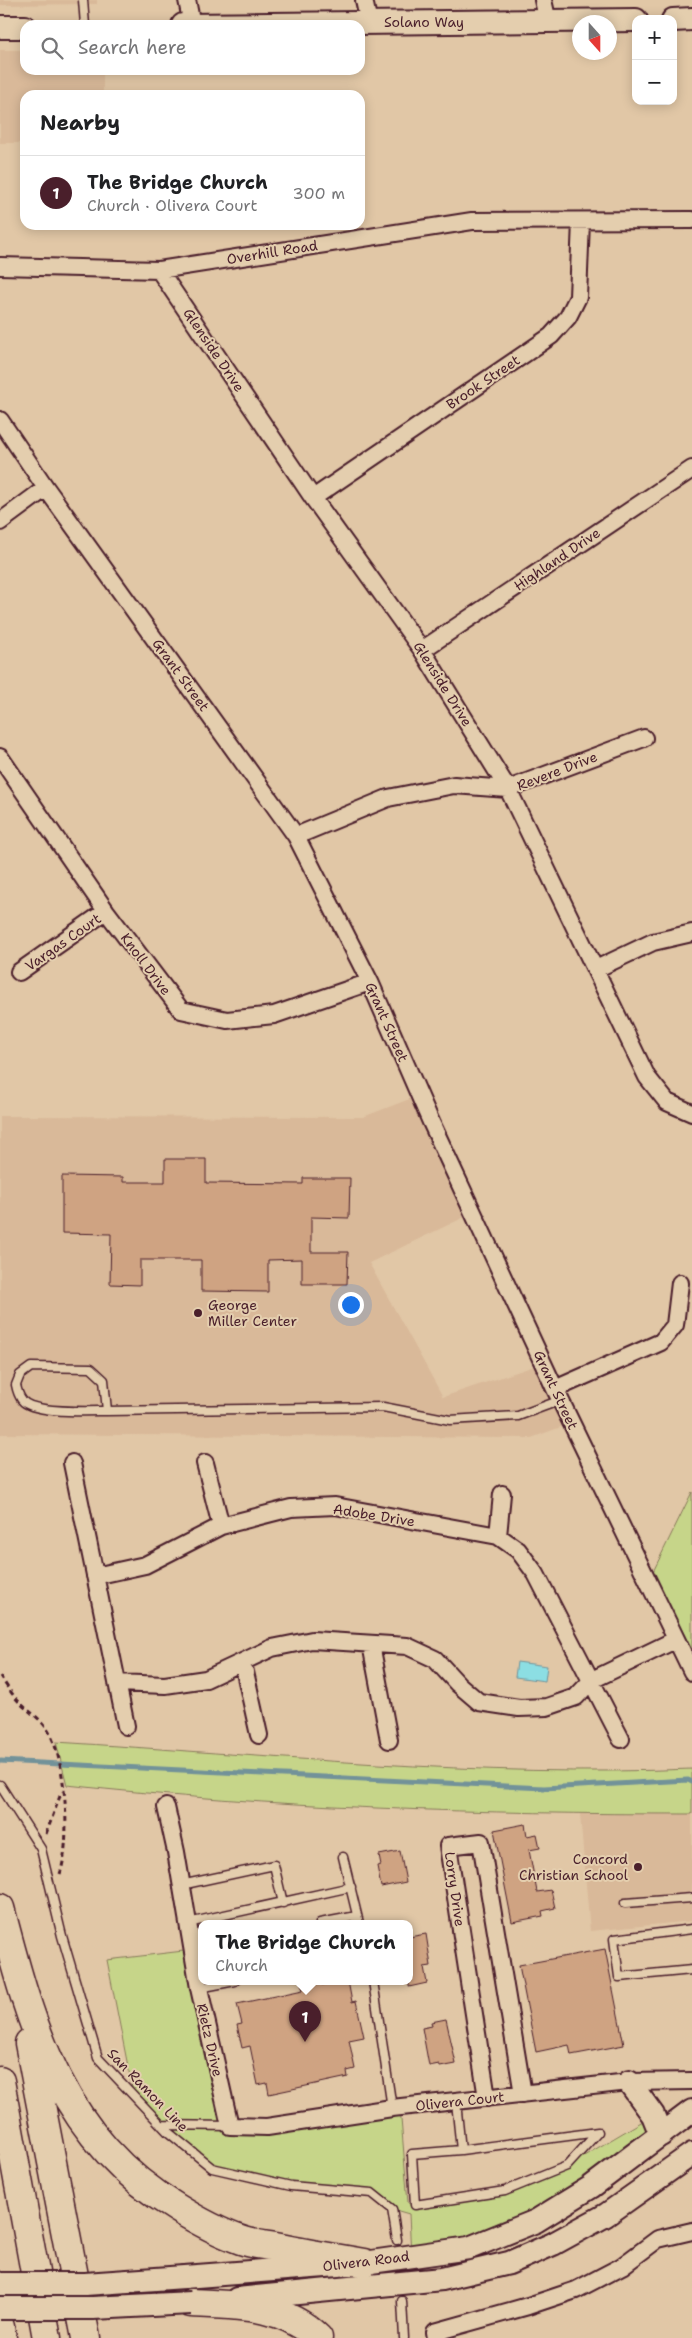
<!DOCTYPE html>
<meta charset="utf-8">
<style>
:root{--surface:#fff;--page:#f2f2f2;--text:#202124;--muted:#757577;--line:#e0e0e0;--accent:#4a1f2b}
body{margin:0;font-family:"Shantell Sans",sans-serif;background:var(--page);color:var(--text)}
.controls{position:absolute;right:15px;top:15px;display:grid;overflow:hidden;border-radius:10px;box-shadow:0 2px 12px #0003}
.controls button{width:45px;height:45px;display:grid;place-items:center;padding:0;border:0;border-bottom:1px solid var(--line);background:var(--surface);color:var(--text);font:25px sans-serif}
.compass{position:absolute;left:572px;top:15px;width:45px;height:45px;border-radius:50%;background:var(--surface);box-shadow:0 2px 12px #0003;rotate:159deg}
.you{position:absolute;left:350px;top:1304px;width:18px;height:18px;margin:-12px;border:4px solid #fff;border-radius:50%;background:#1a73e8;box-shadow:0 0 0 8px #1a73e833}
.badge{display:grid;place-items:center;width:32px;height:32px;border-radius:50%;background:var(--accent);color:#fff;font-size:16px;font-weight:700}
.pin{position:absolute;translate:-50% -41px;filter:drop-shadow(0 1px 2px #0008)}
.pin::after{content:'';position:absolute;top:26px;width:18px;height:15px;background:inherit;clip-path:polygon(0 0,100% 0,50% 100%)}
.popup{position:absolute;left:198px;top:1920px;width:215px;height:65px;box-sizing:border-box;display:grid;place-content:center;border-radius:10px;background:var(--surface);filter:drop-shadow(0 1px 4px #0005);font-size:16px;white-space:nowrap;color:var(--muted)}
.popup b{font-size:19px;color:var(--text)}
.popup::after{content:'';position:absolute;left:50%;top:100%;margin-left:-10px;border:10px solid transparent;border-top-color:var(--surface)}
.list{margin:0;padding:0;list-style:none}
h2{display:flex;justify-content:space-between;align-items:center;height:65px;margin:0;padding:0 20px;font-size:21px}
h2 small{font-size:16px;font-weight:400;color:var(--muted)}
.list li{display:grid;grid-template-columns:32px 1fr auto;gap:15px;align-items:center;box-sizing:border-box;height:75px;padding:0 20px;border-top:1px solid var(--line)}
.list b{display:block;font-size:19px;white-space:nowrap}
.list p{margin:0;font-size:16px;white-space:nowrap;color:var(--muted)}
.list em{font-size:16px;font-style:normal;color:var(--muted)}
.icon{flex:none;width:28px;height:28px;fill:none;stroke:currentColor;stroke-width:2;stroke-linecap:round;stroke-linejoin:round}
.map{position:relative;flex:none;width:692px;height:2338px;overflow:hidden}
.search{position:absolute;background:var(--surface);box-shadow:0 2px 12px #0003;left:20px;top:20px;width:345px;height:55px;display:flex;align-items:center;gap:12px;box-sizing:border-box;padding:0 18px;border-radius:15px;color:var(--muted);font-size:19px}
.panel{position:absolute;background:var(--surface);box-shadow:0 2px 12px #0003;left:20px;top:90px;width:345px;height:140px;border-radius:15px}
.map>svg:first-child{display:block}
.built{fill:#d9b999}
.green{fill:#c6d589;stroke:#887a5a}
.water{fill:#8cdee3;stroke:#729299}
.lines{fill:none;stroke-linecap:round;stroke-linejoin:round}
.stream{stroke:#729299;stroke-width:5}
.building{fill:#cfa382;stroke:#4a1f2b}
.lane-casing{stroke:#4a1f2b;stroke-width:11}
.street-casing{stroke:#4a1f2b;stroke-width:20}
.secondary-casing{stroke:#4a1f2b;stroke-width:26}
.highway-casing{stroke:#4a1f2b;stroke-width:31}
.path{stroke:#4a1f2b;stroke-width:3;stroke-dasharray:5 4;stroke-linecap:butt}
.lane{stroke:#e4ceae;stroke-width:8}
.street{stroke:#e4ceae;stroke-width:16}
.secondary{stroke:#e4ceae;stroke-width:22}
.highway{stroke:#e4ceae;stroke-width:28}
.secondary-bridge-casing{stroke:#4a1f2b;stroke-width:26;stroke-linecap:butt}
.secondary-bridge{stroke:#e4ceae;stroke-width:22}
.poi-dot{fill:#4a1f2b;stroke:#e4ceae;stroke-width:2}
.labels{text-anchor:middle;stroke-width:4;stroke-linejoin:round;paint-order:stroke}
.street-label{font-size:14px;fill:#4a1f2b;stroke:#e4ceae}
.poi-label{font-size:14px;fill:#4a1f2b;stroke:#e4ceae;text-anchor:start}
</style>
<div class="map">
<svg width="692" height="2338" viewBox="0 0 692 2338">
<rect width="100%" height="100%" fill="#e1c7a6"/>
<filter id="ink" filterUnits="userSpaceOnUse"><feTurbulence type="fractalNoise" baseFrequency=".02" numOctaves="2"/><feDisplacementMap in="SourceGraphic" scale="10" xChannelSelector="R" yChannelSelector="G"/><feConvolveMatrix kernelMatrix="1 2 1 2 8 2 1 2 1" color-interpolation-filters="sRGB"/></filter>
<g filter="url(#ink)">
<path class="built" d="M0,0H97V4L0,5Z
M0,50H25V70H103V95H25V143H0Z
M420,1095L475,1212L369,1263L443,1397L543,1363L572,1423L531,1438L0,1434V1116L363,1117Z
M580,1814H692V1921L590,1931Z"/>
<path class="green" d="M692,1492V1672L648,1582Z
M56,1742C267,1755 480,1778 692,1769V1814C484,1814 274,1808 67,1785Z
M192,1950L230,2126L400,2107L408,2203L415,2205L505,2191L567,2166L653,2115L661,2135L536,2221L411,2256L409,2214L392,2209L372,2193L291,2186L212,2168L134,2097L107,1960Z"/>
<path class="water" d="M517,1662L547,1666L545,1681L515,1677Z"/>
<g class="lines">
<path class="stream" d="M0,1761L544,1788L688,1780L692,1782"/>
</g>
<path class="building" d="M165,1159H206V1183L303,1184V1178H350L349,1218L311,1217V1252H348L347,1284H302V1259L268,1260V1292L201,1291V1260H140V1285L110,1284L111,1234L62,1233V1176L123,1177V1182H165Z
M525,1824L527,1836L537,1834L540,1848L529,1850L537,1892L551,1890L555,1908L542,1911L543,1916L512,1922L494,1830Z
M400,1851L406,1882L381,1887L377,1866L381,1865L379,1855Z
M426,1934L431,1966L424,1967L427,1983L409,1987V1937Z
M605,1949L624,2045L571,2055L569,2045L536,2052L519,1965Z
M317,1981H321L322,1985L348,1981L352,2002L356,2001L364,2037L349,2040L355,2069L347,2071L348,2077L269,2094L267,2083L258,2085L250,2046L242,2048L237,2025L242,2024L237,2004L303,1990L301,1984Z
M446,2019L456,2064L440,2067L439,2064L429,2066L422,2028L432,2026L431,2022Z"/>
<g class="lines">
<defs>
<path id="lane" d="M83,0L85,25
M107,1411L104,1380L91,1368L31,1367L20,1375L16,1385C17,1390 19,1396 22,1400C32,1414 90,1411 107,1411L383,1407L450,1420L518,1416L561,1400
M0,1785L41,1849L62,1936L98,2058L168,2132L212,2168L291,2186L372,2193L392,2209L397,2240
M343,1857L359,1923
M181,1885L274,1865L283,1903
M625,1903L692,1898
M188,1923L351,1887
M320,1923L357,1916
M692,1929L614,1939L619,1977L692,1970
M373,1981L392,2108
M199,1988L235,1981
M456,2102L461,2150
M161,2125L230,2126
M598,2132L567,2166L505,2191L415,2205L412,2154L461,2150Z
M402,2301L404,2338"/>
<path id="street" d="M187,0L192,25
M364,0L369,23
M543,0L548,22
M0,266L159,270L472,221L692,220
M159,270L313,498L422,650L508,789L647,1077L667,1102L692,1113
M0,420L46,488L296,836L370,982L431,1122L555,1389L692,1672
M313,498L551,336L568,317L578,297L581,221
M0,522L46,488
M422,650L692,469
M0,757L106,911L181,1010L227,1020L274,1015L370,982
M296,836L388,798L454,785L508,789L644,738
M596,969L653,942L692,933
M19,972L106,911
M555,1389L661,1342L675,1325L680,1283
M72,1463L126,1726
M205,1463L221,1526
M498,1536L502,1494
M95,1576L145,1565L221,1526L291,1508L335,1506L498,1536L518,1550L536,1574L621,1739
M371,1644L389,1740
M243,1663L259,1735
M117,1683L165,1685L206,1679L272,1648L312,1640L407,1646L435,1659L458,1684L479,1702L519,1708L547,1707L576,1697L592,1680L675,1640
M166,1807L176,1852L199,1988L230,2126L267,2127L392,2108L629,2082L692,2081
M487,2098L448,1846L481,1842L523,2094
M436,2338L435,2332L528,2306L576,2290L622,2266L658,2239L692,2231"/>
<path id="secondary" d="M673,20L692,19
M183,25L636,20
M0,27H25
M629,2082L653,2115L661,2135
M184,2277L364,2263L469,2248L536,2221L591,2187L692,2111
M237,2299L442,2279L509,2263L553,2244L606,2215L692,2154"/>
<path id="highway" d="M0,1908C32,2031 62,2139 177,2208C198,2221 218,2232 241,2240C252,2244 264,2245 275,2247C304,2253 334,2258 364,2263
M29,2043L86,2338
M0,2081L47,2338
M191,2303C236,2305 284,2304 318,2338
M0,2327L2,2338"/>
</defs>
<use href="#lane" class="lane-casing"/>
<use href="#street" class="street-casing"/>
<use href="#secondary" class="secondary-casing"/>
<use href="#highway" class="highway-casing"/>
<path class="path" d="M0,1676C6,1685 13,1696 21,1704C32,1714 43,1720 50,1734C66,1764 71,1841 60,1874
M46,1834L60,1796L63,1792"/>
<use href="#lane" class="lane"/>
<use href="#street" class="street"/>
<use href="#secondary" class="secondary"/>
<use href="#highway" class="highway"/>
<defs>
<path id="secondary-bridge" d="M0,2284H85L184,2277
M0,2308H93L191,2303"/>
</defs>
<use href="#secondary-bridge" class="secondary-bridge-casing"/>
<use href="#secondary-bridge" class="secondary-bridge"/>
</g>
</g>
<g class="poi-dot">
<circle cx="198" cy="1313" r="5"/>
<circle cx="638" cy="1867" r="5"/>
</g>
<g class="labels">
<g class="street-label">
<text x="424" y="27">Solano Way</text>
<text transform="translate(272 252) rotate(-9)" y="5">Overhill Road</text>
<text transform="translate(214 350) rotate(56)" y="5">Glenside Drive</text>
<text transform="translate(483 382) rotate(-34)" y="5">Brook Street</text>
<text transform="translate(557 559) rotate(-34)" y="5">Highland Drive</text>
<text transform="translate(181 675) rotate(54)" y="5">Grant Street</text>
<text transform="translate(443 684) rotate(58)" y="5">Glenside Drive</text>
<text transform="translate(557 771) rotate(-21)" y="5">Revere Drive</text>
<text transform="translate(63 942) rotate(-35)" y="5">Vargas Court</text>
<text transform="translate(146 964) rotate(53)" y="5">Knoll Drive</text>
<text transform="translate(387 1022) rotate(66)" y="5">Grant Street</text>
<text transform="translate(556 1390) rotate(65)" y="5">Grant Street</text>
<text transform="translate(374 1515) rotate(9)" y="5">Adobe Drive</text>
<text transform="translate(455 1889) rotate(82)" y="5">Lorry Drive</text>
<text transform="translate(210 2040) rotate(77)" y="5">Rietz Drive</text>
<text transform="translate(148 2090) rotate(46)" y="5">San Ramon Line</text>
<text transform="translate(460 2101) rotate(-6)" y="5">Olivera Court</text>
<text transform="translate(366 2261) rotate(-7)" y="5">Olivera Road</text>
</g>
<g class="poi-label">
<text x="208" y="1310">George<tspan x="208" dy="16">Miller Center</tspan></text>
<text x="628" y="1864" text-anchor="end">Concord<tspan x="628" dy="16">Christian School</tspan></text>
</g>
</g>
</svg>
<div class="controls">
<button>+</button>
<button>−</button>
</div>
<svg class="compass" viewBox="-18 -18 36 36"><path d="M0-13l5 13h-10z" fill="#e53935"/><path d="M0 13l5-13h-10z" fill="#757577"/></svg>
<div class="you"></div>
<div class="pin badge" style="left:305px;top:2042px">1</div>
<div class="popup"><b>The Bridge Church</b>Church</div>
<div class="search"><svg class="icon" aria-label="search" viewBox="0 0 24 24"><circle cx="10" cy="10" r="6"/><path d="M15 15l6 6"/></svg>Search here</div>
<section class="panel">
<h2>Nearby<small></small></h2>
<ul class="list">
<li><span class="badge">1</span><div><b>The Bridge Church</b><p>Church · Olivera Court</p></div><em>300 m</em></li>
</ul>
</section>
</div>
